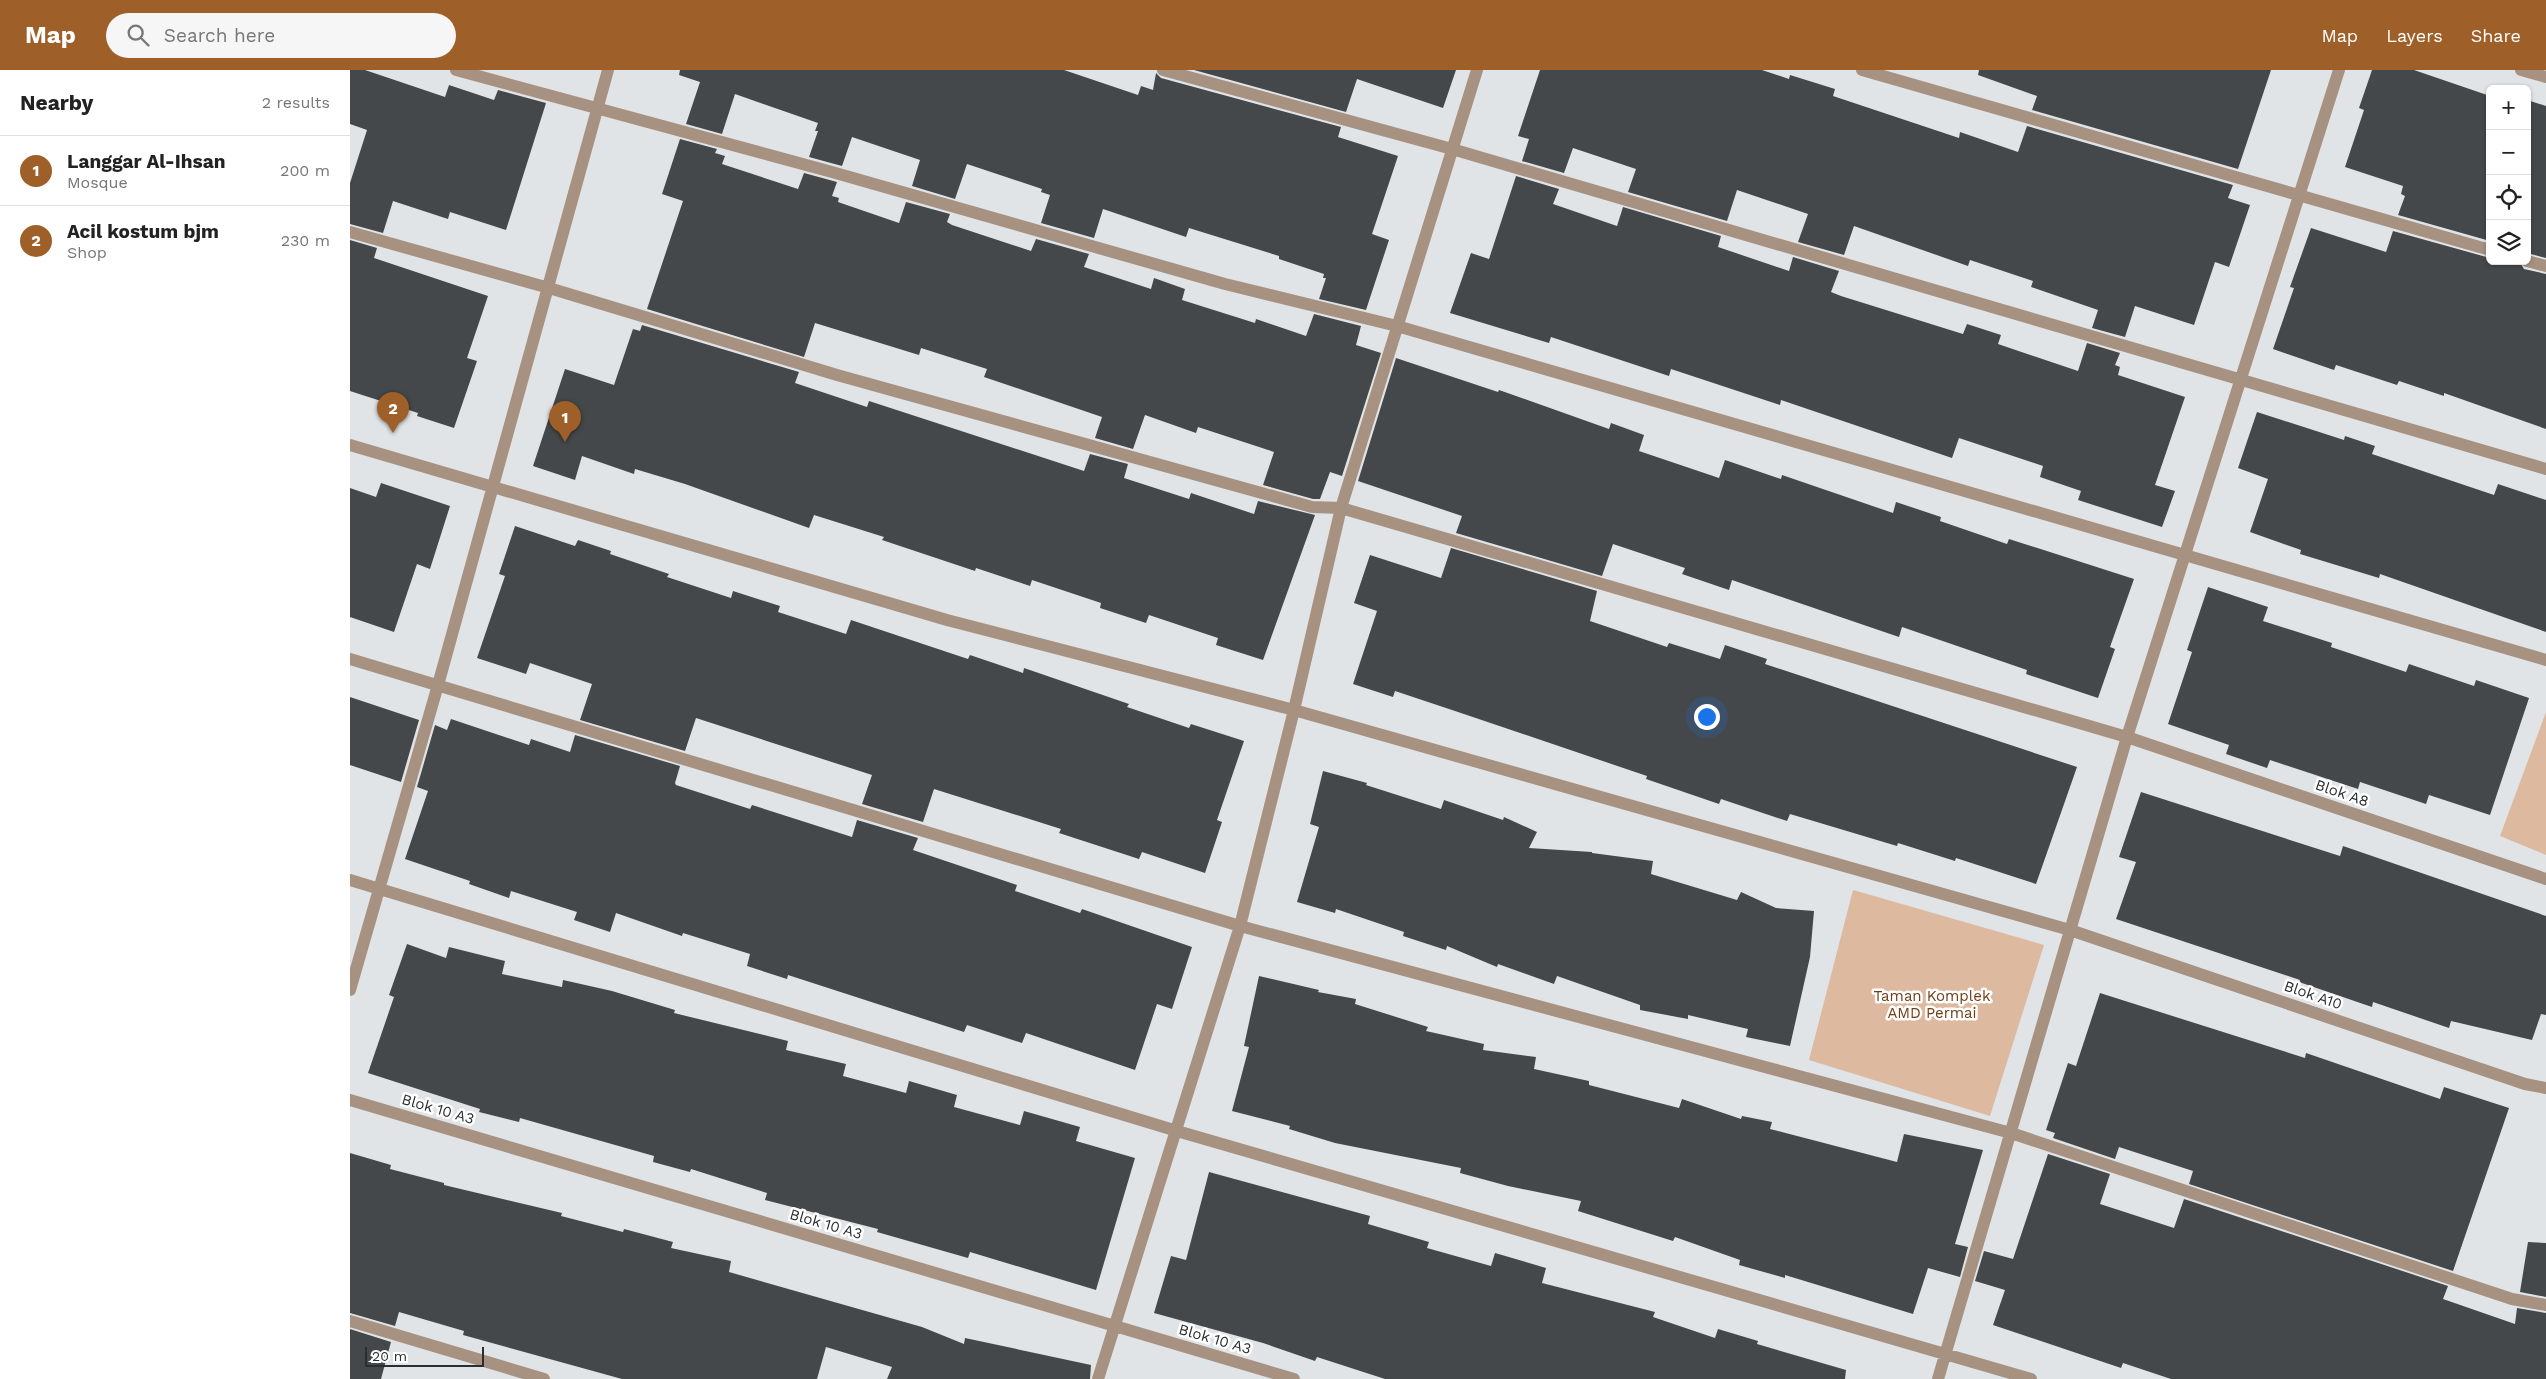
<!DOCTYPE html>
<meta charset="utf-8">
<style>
:root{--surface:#fff;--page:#f6f6f6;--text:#222;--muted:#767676;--line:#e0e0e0;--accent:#9f5f28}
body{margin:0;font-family:"Work Sans",sans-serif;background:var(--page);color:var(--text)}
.controls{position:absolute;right:15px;top:15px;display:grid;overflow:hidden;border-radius:8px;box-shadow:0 1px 4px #0004}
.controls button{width:45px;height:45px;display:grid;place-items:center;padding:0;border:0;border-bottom:1px solid var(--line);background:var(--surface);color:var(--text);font:25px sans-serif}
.scale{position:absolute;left:15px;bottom:12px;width:119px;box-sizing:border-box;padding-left:5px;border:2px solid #2c2d2e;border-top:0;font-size:14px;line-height:18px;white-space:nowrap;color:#2c2d2e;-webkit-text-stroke:4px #fff;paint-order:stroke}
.you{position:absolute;left:1356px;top:646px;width:18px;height:18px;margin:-12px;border:4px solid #fff;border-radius:50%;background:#1a73e8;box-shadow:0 0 0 8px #1a73e833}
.badge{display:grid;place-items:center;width:32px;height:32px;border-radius:50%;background:var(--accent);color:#fff;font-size:16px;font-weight:700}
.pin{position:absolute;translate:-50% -41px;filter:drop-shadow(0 1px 2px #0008)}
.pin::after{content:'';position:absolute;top:26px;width:18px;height:15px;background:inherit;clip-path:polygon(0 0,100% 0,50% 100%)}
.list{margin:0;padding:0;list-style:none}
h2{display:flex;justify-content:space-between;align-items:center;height:65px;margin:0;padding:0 20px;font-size:21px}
h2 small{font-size:16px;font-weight:400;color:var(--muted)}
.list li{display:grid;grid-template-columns:32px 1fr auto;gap:15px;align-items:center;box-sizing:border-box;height:70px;padding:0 20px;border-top:1px solid var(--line)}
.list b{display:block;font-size:19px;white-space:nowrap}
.list p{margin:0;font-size:16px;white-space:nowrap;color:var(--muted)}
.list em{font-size:16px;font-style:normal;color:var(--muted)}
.icon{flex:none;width:28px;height:28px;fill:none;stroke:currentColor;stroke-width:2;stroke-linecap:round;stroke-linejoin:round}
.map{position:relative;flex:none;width:2196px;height:1309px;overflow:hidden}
header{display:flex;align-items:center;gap:30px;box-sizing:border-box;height:70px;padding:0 25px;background:var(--accent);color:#fff}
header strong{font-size:24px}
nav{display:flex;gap:28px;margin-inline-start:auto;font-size:18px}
.search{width:350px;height:45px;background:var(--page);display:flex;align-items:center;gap:12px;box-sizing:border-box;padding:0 18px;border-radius:28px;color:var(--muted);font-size:19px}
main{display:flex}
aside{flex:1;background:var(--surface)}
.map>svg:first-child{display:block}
.green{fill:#dcb99f}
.building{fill:#45484a}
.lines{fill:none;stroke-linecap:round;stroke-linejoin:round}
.minor{stroke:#a79282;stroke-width:12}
.labels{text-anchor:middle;stroke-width:5;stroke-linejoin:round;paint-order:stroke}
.street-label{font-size:15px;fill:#2c2d2e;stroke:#fff}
.park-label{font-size:15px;fill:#6f4018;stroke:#fff}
</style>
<header>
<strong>Map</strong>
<div class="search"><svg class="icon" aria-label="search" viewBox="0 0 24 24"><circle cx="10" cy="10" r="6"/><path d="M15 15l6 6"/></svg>Search here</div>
<nav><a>Map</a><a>Layers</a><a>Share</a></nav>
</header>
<main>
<aside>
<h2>Nearby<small>2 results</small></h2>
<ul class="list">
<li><span class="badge">1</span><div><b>Langgar Al-Ihsan</b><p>Mosque</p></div><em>200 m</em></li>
<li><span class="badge">2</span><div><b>Acil kostum bjm</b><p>Shop</p></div><em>230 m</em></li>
</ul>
</aside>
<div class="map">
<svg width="2196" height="1309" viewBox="0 0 2196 1309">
<rect width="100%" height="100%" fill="#e0e4e7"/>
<path class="green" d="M2196,642V785L2150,766Z
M1503,820L1694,875L1640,1046L1459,990Z"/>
<path class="building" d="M0,0H15L95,27L99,15L144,30L148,20L196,33L156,160L100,142L98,149L43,131L33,163L0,154V113L17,60L0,54Z
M330,0H714L788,25L791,16L803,20L806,3L811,8L991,57L988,67L1048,86L1022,164L1039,170L1016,240L969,229L976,208H973L974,204L929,189V186L839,158L836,167L753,139L744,168L691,153L700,125L691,122L692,119L617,94L605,129L562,116L570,90L502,67L492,96L459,87L468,61H465L468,53L385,24L372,64L336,54L350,12L329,5Z
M844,0H1106L1093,38L1007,9L996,42Z
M1190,0H1412L1439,9L1440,5L1485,19L1483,26L1609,68L1610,62L1668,82L1677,56L1883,115L1878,128L1900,135L1879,197L1865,192L1844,255L1785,236L1775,267L1742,258L1748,240L1681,217L1683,211L1620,190L1618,196L1504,156L1494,185L1448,172L1458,144L1387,120L1377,151L1278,122L1286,99L1223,78L1214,103L1172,91L1179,69L1168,66Z
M1629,0H1921L1888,99L1682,40L1687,26L1628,5Z
M2022,0H2064L2140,26V171L2048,145L2055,126L2051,124L2053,116L1995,97L2014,40L2009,38Z
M2177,30L2196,36V188L2177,183Z
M330,69L367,79L365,83L375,86L372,94L448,119L454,103L487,112L482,126L489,128L488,132L549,153L556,132L600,144L597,152L602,155L681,181L686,169L739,184L734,197L801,219L804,208L835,219L832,230L905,253L906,249L956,266L964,244L1011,256L1006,275L1031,283L992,406L980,402L970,429H963L913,415L924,382L848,357L846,363L795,345L783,379L745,368L752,347L634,307L637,299L571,278L569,285L465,253L454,287L297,239L333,131L312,124Z
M1166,106L1209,119L1203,134L1267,156L1273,137L1371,166L1368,177L1439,201L1443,187L1489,201L1481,222L1491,226L1613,264L1617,254L1651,265L1648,274L1728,301L1737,273L1770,283L1765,295L1770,297L1768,305L1835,327L1805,415L1825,421L1812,457L1728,430L1731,421L1690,407L1693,396L1609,368L1602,388L1431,330L1430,335L1321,299L1319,306L1201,267L1199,273L1100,243L1121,183L1139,189Z
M1961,158L2036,182L2043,161L2140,188V191H2169L2174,199L2196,204V359L2094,323V326L2049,311L2047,315L1986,295L1984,300L1923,279L1944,218L1940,217Z
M0,170L27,178L24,188L138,226L117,288L127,291L104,358L67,346L68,343L0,321Z
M292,255L449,302L445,313L517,337L519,331L734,401L740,384L778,394L774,408L839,429L841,423L904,444L908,431L965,445L913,590L866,575L868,568L799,545L796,553L750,538L751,533L682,510L680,516L626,498L625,501L532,470L534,467L464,445L459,458L335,414L285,399L284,404L232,386L225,410L183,396L215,299L264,315L283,259L290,261Z
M1046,288L1148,322L1149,320L1259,359L1261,353L1294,365L1289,381L1369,408L1375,390L1431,409L1432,405L1543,443L1546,432L1591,447L1590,451L1657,474L1659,469L1784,509L1760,577L1765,579L1748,628L1676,604L1677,600L1552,557L1549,567L1382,510L1379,520L1332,504L1335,498L1263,474L1252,506L1106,463L1112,446L1008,411Z
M1907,342L1994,370L1995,366L2025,376L2022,384L2144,425L2148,414L2196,430V562L2030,504L2029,508L1950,484L1951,480L1900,462L1918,409L1888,398Z
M31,413L100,436L80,499L67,494L44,562L0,547V418L26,427Z
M165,456L225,476L228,470L261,481L260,484L319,504L317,507L381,528L383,521L430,536L428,542L496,564L501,550L618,589L620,585L673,603L674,598L779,634L777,637L839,658L841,654L894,671L867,750L872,752L855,803L792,782L789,789L709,763L711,759L584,719L573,752L512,734L522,705L346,648L335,681L230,650L242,614L180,593L176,604L127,588L155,506L149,504Z
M1101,478L1247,521L1240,551L1317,577L1319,573L1370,589L1375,575L1417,589L1415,594L1727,697L1686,814L1606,788L1605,791L1548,773L1547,776L1440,744L1437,751L1371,729L1369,734L1296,709L1297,706L1108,642L1045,621L1043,627L1003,614L1027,541L1004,533L1020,485L1091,508Z
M1858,517L1918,537L1913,551L1982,573L1981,577L2056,602L2059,594L2124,616L2126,610L2179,628L2140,745L2079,725L2076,734L2010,712L2008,719L1920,690L1917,698L1876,684L1879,675L1818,654L1842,582L1837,580Z
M0,627L69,650L51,712L0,695Z
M101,649L179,675L181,669L220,682L225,665L330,696L325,713L326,715L400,739L402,735L502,767L507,750L568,768L563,780L667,815L665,821L730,843L732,839L842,877L822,939L807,934L785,1000L676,963L672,973L617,955L614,962L438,905L437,909L397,896L400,884L333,863L332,866L266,843L260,862L224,850L227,842L161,821L159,828L119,814L120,811L55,789L78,721L67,717L85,655L97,660Z
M973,701L1017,713L1016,715L1091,739L1094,730L1153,750L1154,747L1187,762L1179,778L1242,782V783L1303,791L1301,804L1387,830L1391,822L1426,838L1464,841L1460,887L1440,976L1396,967L1398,959L1338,945V949L1290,940V935L1207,906L1204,914L1148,894L1147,897L1097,876L1096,880L1053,866L1054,862L986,839L985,843L947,832L969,757L960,754Z
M1791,722L1990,786L1993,776L2196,846V945L2191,944L2182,970L2101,951L2099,958L2023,932L2022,937L1949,912L1950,910L1766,849L1786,792L1769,787Z
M57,874L96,888L99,877L155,891L152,904L212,917L213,910L262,921L325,940L324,943L438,971L436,980L496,994L493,1006L556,1023L559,1011L607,1025L604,1037L670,1055L674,1041L730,1057L726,1071L785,1088L746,1220L620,1182L618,1188L527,1162L528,1159L415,1130L417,1123L341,1099L340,1102L303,1092L304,1086L170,1048L169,1052L129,1042L130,1039L18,1003L44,927L39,925Z
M909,906L969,920L968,922L1006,929L1005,934L1078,957L1076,961L1134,974L1133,980L1186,987L1184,999L1239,1011V1015L1329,1038L1332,1029L1391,1049L1392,1046L1422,1052L1420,1059L1547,1092L1554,1064L1633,1080L1605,1174L1618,1177L1610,1207L1578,1198L1563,1244L1435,1205V1208L1389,1195L1390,1190L1325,1167L1323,1171L1228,1141L1231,1131L1158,1116L1110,1103L1111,1098L985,1073L939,1059L940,1056L882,1041L899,977L894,976Z
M1750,923L1955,988L1956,983L2090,1029L2094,1017L2159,1038L2103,1201L1839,1114L1843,1101L1769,1077L1765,1089L1703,1068L1705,1063L1696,1060L1718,993L1726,996Z
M0,1083L41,1095L40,1099L94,1113V1115L212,1143L211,1146L273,1162L274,1159L323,1172L321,1178L381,1191L379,1202L572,1257L614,1274L615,1268L741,1295L740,1309H537L542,1297L476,1277L467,1309H272L113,1265L114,1261L49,1242L45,1256L0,1243Z
M1698,1084L1760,1104L1750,1134L1824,1158L1834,1129L2098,1216L2093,1229L2165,1254L2167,1238L2196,1243V1309H1821L1773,1293L1771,1298L1643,1255L1655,1220L1625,1211L1634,1181L1663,1189Z
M859,1102L1020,1146L1018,1154L1079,1172L1077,1178L1141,1196L1145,1183L1196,1198L1192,1213L1305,1242L1303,1247L1365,1268L1368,1259L1408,1271L1407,1274L1496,1300L1495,1309H1035L967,1287L965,1291L913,1273L804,1243L821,1186L836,1190Z
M2178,1172L2196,1173V1227L2170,1222Z
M0,1259L41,1272L31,1309H0Z"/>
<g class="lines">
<path class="minor" d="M106,0L482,102L875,214L1047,256L2196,590
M813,0L1102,79L2196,399
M1512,0L2140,180
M2171,0L2196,7
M0,162L199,218L487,305L962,437L991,438L1777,667L2196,809
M2177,191L2196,196
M0,375L597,550L944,640L1720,860L2175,1014L2196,1018
M0,589L890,856L1661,1063L2162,1229L2196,1235
M0,810L827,1061L1681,1309
M0,920L88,615L258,0
M0,1030L944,1309
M0,1251L194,1309
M748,1309L890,856L944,640L991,438L1127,0
M1588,1309L1777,667L1989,0"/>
</g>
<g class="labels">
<g class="street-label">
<text transform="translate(1992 723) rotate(19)" y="5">Blok A8</text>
<text transform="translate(1963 925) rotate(19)" y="5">Blok A10</text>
<text transform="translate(88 1039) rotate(16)" y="5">Blok 10 A3</text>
<text transform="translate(476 1154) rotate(16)" y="5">Blok 10 A3</text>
<text transform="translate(865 1269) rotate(16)" y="5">Blok 10 A3</text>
</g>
<g class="park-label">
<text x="1582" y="931">Taman Komplek<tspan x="1582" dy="17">AMD Permai</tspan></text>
</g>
</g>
</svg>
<div class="controls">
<button>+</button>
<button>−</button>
<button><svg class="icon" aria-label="locate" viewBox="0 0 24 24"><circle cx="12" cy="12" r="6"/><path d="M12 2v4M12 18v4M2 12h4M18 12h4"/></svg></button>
<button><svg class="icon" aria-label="layers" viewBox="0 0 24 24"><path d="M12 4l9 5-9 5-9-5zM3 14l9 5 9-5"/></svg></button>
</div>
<div class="scale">20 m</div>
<div class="you"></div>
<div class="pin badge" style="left:215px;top:372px">1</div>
<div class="pin badge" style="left:43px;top:363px">2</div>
</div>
</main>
